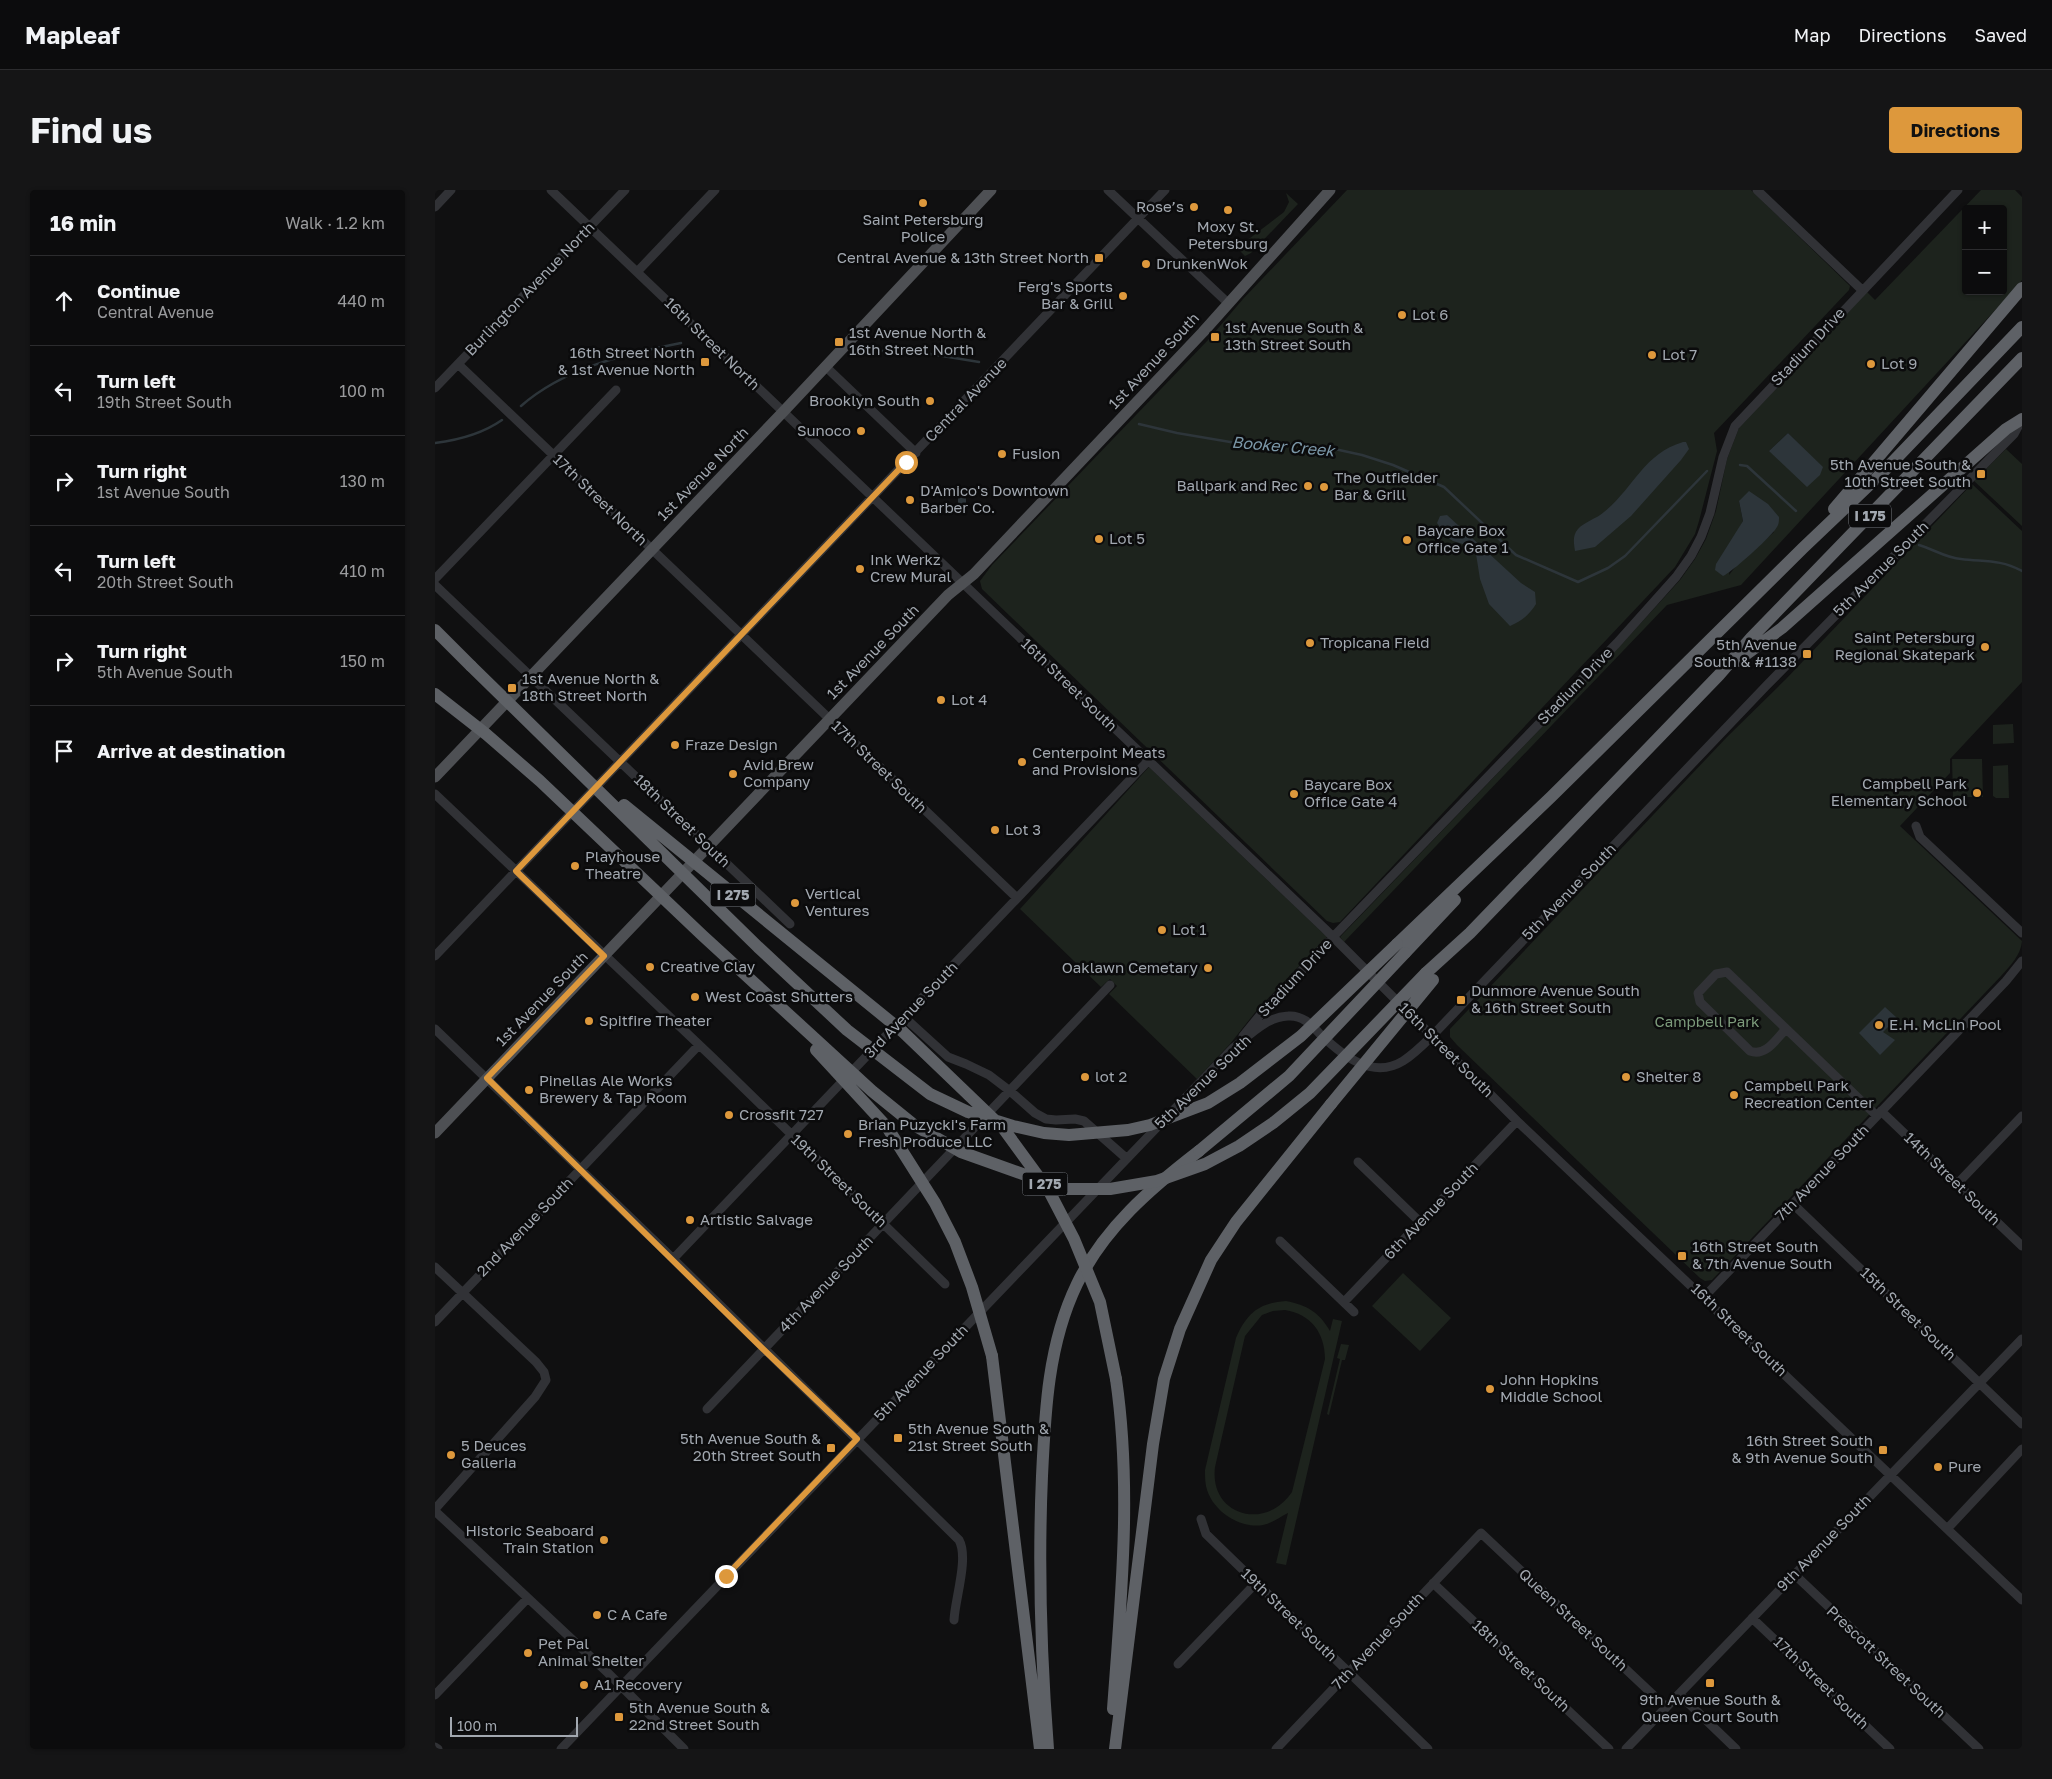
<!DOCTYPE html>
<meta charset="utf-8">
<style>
:root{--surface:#0c0c0d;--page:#151516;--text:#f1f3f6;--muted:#9a9b9d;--line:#2c2c2e;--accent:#dd983c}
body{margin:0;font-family:"Golos Text",sans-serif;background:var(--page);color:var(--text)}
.controls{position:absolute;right:15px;top:15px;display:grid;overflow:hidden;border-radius:5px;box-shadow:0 1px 4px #0004}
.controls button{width:45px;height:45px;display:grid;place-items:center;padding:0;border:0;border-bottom:1px solid var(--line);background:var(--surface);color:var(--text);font:25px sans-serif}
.scale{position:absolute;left:15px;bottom:12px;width:128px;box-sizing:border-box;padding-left:5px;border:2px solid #a2a8b0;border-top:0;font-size:14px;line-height:18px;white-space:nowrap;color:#a2a8b0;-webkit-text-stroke:4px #0b0b0c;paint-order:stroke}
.stop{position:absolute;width:15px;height:15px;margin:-11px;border:4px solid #dd983c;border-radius:50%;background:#fff}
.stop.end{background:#dd983c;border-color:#fff;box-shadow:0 1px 5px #0008}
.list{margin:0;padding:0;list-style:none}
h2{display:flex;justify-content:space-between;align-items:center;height:65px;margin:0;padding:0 20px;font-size:21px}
h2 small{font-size:16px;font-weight:400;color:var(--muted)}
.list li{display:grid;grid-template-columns:32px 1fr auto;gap:15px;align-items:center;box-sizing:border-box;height:90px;padding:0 20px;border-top:1px solid var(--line)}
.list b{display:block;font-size:19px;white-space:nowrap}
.list p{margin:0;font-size:16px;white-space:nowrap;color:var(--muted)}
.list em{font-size:16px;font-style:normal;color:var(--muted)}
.icon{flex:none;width:28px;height:28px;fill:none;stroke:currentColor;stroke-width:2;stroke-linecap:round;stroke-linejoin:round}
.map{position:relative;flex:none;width:1587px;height:1559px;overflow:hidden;border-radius:5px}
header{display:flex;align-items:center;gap:30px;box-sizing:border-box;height:70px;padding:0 25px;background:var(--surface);border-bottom:1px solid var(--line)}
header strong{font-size:24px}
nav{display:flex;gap:28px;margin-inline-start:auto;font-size:18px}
.intro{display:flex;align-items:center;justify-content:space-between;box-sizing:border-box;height:120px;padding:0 30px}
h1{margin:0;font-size:35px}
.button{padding:12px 22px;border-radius:5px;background:var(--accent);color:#111;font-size:18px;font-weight:700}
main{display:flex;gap:30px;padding:0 30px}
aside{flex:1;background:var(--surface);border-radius:5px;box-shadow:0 1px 4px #0004}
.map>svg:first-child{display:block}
.green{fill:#1d231d;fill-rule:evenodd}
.water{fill:#2d353a}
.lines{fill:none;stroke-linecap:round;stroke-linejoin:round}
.stream{stroke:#2d353a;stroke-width:2.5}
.minor{stroke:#313236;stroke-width:9}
.major{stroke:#4e5054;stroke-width:11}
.highway{stroke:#5e6166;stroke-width:12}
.highway-bridge{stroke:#5e6166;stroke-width:12}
.route{stroke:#dd983c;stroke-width:6}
.poi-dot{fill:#dd983c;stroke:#0b0b0c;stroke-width:2}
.labels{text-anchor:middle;stroke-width:5;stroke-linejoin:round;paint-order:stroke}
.shield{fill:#0b0b0c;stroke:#75797f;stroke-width:1}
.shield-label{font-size:14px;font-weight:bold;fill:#a2a8b0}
.poi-label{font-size:15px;fill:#a2a8b0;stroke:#0b0b0c;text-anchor:start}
.street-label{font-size:15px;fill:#a2a8b0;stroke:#0b0b0c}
.park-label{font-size:15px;fill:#7c9a7b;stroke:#0b0b0c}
.water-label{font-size:16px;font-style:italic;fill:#7c98a9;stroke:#0b0b0c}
</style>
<header>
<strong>Mapleaf</strong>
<nav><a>Map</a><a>Directions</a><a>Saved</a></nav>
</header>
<div class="intro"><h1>Find us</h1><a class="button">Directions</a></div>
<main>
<aside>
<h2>16 min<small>Walk · 1.2 km</small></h2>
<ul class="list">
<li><svg class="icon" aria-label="ahead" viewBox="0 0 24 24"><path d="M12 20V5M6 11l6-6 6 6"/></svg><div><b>Continue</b><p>Central Avenue</p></div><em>440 m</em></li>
<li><svg class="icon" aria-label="left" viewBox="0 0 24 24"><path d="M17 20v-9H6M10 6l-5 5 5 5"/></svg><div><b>Turn left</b><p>19th Street South</p></div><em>100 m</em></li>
<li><svg class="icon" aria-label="right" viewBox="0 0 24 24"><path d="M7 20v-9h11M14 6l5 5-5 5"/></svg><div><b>Turn right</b><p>1st Avenue South</p></div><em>130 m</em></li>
<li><svg class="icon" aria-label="left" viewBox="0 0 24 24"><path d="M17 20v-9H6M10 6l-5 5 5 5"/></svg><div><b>Turn left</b><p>20th Street South</p></div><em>410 m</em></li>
<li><svg class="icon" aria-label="right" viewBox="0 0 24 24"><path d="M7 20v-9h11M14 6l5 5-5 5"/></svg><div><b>Turn right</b><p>5th Avenue South</p></div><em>150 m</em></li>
<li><svg class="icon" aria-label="arrive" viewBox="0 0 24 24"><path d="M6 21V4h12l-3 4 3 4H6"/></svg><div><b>Arrive at destination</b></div></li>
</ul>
</aside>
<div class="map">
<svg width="1587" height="1559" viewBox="0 0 1587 1559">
<rect width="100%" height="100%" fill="#101011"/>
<path class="green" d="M912,0H1316L1415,96L1414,100L1279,243L1282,261L1264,331L1260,344L1240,377L905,732L898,733L892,731L547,399L545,391L557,375L773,150L808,109Z
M1546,0H1580L1587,7V90L1575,104L1306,395L1232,415L909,752L905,747L1185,456L1245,390L1260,369L1271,349L1281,321L1292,269L1304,238L1432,102L1440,110ZM1531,19H1568V101H1531ZM1353,243L1368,258L1334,261ZM1304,311L1339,342L1301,376L1294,385L1299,349L1308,331Z
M851,3L863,14L816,63L810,66L802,58L849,22L854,12Z
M1571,259L1587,274V336L1539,291Z
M1537,294L1587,341V492L1515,569V583L1465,636L1587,751C1586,765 1575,776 1566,786L1277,1090L1270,1091L1265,1088L1022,855L1015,847V839L1292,547L1351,489Z
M1578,534L1579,553L1558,554V535Z
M1517,569H1547L1548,607H1518Z
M1573,575L1574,608H1561L1558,606V576Z
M714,577L892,747L822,820L795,854L762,889L674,804L682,796L675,789L666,797L585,719Z
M968,1083L1016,1128L985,1161L937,1116Z
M851,1111C872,1115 884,1122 895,1141L898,1129L907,1131L851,1375L841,1373L853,1323C845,1327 837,1333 828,1335C804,1339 776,1320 771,1296C770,1291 770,1285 770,1280L801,1148C812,1123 824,1113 851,1111ZM850,1120C876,1124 890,1143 890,1169L857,1302C830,1342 774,1325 780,1277L810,1146L827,1125L838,1121Z
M906,1154L914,1155L910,1170H907L894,1225L892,1224L905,1169L902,1168Z"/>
<path class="water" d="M1353,243L1388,277L1385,285L1372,297L1334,261Z
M1248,252H1251L1254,259L1246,270L1196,326L1160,357L1140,361C1139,354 1137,346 1143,339C1149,332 1161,329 1169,322C1199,298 1208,264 1248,252Z
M523,298H541V307H531V320H523Z
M1314,301L1333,314L1344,327C1344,329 1344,333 1343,335C1341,343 1295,384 1288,386L1280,380L1281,374L1308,331L1304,311Z
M1012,325L1086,393L1100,402L1101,414C1094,425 1087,431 1075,436L1054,414L1045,389L1041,364L1031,355L1018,351L1012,347L1002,333L1005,326Z
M1450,817L1462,828L1448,842L1460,850L1445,865L1424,843Z"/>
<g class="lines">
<path class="stream" d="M433,161H477L544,172
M86,216C129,178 190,164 246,153
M704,234L742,243L807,254H865L895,258L927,265L958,275L1009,297L1081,365L1143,392L1173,378L1190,366L1272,281
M0,253C24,250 47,244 67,230
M1305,275L1312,276L1361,321
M1484,355C1498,359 1511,368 1526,369C1549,372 1565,369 1587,381"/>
<path class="minor" d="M116,0L890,739L1082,931L1587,1410
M673,0L793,113
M1322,0L1427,100
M0,17L16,0
M202,82L280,0
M23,174L582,708
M390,176L481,263
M0,198L190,0
M0,389L181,200
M0,395L355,734
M0,604L278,868L510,1094
M1481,636L1485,647L1587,743
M0,766L730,0
M469,827L513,867L531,874L554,885L575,901L600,923L611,929L621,930L640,929L649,931L691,968
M0,839L227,1058L524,1350C534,1368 520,1409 519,1430
M1351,839C1341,849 1331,867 1315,861L1265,812L1263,803L1281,784L1292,782L1442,926
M808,846L826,824L898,747L1182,453L1241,387L1256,366L1266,347L1275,323L1288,267L1300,236L1523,0
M1446,921L1587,1056
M923,972L985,1032
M1522,994L1587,926
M1358,1014L1587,1234
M845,1051L919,1122
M238,1069L713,571
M0,1077L101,1172L109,1182L111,1190L100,1207L0,1319
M1269,1107L1571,791L1587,771
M909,1112L1082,931
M0,1132L263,856
M272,1219L675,795
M0,1321L173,1483L249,1559
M766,1329L771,1344L993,1559
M1512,1339L1587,1259
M1359,1384L1544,1559
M998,1393L1174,1559
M1317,1428L1455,1559
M743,1474L821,1393
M1244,1504L1301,1559
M0,1505L92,1409
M0,1557L3,1559
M126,1559L798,858C815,845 831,827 853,826C867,825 876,834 885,844C907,865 937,890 968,871C979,864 988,855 997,846L1331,496L1579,244L1586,231
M841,1559L1046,1343L1231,1517
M1191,1559L1587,1149"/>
<path class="major" d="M0,587L348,222L556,0
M0,943L513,405L539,384L768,142L895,0"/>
<path class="highway" d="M1399,319L1587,98
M0,440L36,476
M1302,471L1347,438L1571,239L1587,229
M962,754L1116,607L1368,358L1451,279L1587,137
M970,763L1020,710
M991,783L1035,743L1284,485L1316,448L1587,168
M557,1166L605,1559
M678,1519C686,1409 697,1299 681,1189
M613,1559C606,1468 603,1378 607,1286C610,1221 613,1154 642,1094C669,1038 716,998 764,961
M680,1559L718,1254L729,1189L745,1139L776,1070L801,1032L896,914"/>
<path class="highway-bridge" d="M36,476L323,757L412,840L495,904L533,922L578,936L609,943L634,945L693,940L715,935L773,913L805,893L866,846L962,754
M0,504L51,544L105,591L267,745L437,901L479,935L526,962L630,999H675L722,991L770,974L804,956L838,933L875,903L991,783
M189,615L467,841L568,938L614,1001L639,1049L665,1112L681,1189
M381,860L452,937L500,1013L520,1052L537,1097L557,1166
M896,914L998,790
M764,961L854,886L970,763"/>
</g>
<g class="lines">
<path class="route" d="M291,1386L422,1249L328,1159L52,888L169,766L81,681L471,272"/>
</g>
<g class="poi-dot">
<circle cx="488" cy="13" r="5"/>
<circle cx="759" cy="17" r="5"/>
<circle cx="793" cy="20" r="5"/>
<rect x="659" y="63" width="10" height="10" rx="2.5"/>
<circle cx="711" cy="74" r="5"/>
<circle cx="688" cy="106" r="5"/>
<circle cx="967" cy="125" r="5"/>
<rect x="775" y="142" width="10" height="10" rx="2.5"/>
<rect x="399" y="147" width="10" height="10" rx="2.5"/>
<circle cx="1217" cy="165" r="5"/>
<rect x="265" y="167" width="10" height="10" rx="2.5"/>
<circle cx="1436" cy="174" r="5"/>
<circle cx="495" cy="211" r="5"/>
<circle cx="426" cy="241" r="5"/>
<circle cx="567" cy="264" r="5"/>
<rect x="1541" y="279" width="10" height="10" rx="2.5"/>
<circle cx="873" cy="296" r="5"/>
<circle cx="889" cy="297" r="5"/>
<circle cx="475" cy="310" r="5"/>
<circle cx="664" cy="349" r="5"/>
<circle cx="972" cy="350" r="5"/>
<circle cx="425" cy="379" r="5"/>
<circle cx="875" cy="453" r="5"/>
<circle cx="1550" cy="457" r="5"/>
<rect x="1367" y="459" width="10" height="10" rx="2.5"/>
<rect x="72" y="493" width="10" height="10" rx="2.5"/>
<circle cx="506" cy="510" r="5"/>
<circle cx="240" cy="555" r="5"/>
<circle cx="587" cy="572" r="5"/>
<circle cx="298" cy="584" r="5"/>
<circle cx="1542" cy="603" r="5"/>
<circle cx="859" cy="604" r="5"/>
<circle cx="560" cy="640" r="5"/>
<circle cx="140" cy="676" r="5"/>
<circle cx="360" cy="713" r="5"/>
<circle cx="727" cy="740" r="5"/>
<circle cx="215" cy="777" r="5"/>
<circle cx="773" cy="778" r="5"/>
<circle cx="260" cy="807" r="5"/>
<rect x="1021" y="805" width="10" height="10" rx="2.5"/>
<circle cx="154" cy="831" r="5"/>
<circle cx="1444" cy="835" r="5"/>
<circle cx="650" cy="887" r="5"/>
<circle cx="1191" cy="887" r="5"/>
<circle cx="94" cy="900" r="5"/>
<circle cx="1299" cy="905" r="5"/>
<circle cx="294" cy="925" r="5"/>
<circle cx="413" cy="944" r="5"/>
<circle cx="255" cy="1030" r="5"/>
<rect x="1242" y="1061" width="10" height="10" rx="2.5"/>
<circle cx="1055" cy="1199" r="5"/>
<rect x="458" y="1243" width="10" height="10" rx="2.5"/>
<rect x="391" y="1253" width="10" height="10" rx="2.5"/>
<rect x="1443" y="1255" width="10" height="10" rx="2.5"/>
<circle cx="16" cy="1265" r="5"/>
<circle cx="1503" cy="1277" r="5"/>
<circle cx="169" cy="1350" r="5"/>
<circle cx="162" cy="1425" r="5"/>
<circle cx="93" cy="1463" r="5"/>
<rect x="1270" y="1488" width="10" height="10" rx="2.5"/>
<circle cx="149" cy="1495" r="5"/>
<rect x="179" y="1522" width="10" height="10" rx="2.5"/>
</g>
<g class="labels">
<g class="shield">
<rect x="1414" y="314.5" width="42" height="23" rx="4"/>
<rect x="275.5" y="693.5" width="45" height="23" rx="4"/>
<rect x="587.5" y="982.5" width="45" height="23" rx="4"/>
</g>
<g class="shield-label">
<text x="1435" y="331">I 175</text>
<text x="298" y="710">I 275</text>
<text x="610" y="999">I 275</text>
</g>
<g class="poi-label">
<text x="749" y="22" text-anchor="end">Rose’s</text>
<text x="488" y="35" text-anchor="middle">Saint Petersburg<tspan x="488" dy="17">Police</tspan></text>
<text x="793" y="42" text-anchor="middle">Moxy St.<tspan x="793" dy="17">Petersburg</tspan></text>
<text x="654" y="73" text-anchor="end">Central Avenue &amp; 13th Street North</text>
<text x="721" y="79">DrunkenWok</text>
<text x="678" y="102" text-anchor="end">Ferg's Sports<tspan x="678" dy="17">Bar &amp; Grill</tspan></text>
<text x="977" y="130">Lot 6</text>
<text x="790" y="143">1st Avenue South &amp;<tspan x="790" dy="17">13th Street South</tspan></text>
<text x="414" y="148">1st Avenue North &amp;<tspan x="414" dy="17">16th Street North</tspan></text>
<text x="260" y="168" text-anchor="end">16th Street North<tspan x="260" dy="17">&amp; 1st Avenue North</tspan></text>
<text x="1227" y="170">Lot 7</text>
<text x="1446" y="179">Lot 9</text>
<text x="485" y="216" text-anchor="end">Brooklyn South</text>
<text x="416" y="246" text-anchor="end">Sunoco</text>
<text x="577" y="269">Fusion</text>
<text x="1536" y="280" text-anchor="end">5th Avenue South &amp;<tspan x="1536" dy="17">10th Street South</tspan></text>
<text x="899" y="293">The Outfielder<tspan x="899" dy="17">Bar &amp; Grill</tspan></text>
<text x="863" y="301" text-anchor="end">Ballpark and Rec</text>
<text x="485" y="306">D'Amico's Downtown<tspan x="485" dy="17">Barber Co.</tspan></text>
<text x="982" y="346">Baycare Box<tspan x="982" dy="17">Office Gate 1</tspan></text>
<text x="674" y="354">Lot 5</text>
<text x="435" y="375">Ink Werkz<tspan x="435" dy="17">Crew Mural</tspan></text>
<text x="1540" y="453" text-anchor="end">Saint Petersburg<tspan x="1540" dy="17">Regional Skatepark</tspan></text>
<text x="885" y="458">Tropicana Field</text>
<text x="1362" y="460" text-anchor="end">5th Avenue<tspan x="1362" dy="17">South &amp; #1138</tspan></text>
<text x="87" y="494">1st Avenue North &amp;<tspan x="87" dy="17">18th Street North</tspan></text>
<text x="516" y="515">Lot 4</text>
<text x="250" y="560">Fraze Design</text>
<text x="597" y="568">Centerpoint Meats<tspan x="597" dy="17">and Provisions</tspan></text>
<text x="308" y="580">Avid Brew<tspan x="308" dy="17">Company</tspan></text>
<text x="1532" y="599" text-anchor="end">Campbell Park<tspan x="1532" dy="17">Elementary School</tspan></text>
<text x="869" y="600">Baycare Box<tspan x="869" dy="17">Office Gate 4</tspan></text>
<text x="570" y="645">Lot 3</text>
<text x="150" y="672">Playhouse<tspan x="150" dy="17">Theatre</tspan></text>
<text x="370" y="709">Vertical<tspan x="370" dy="17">Ventures</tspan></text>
<text x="737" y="745">Lot 1</text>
<text x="225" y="782">Creative Clay</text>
<text x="763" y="783" text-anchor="end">Oaklawn Cemetary</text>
<text x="1036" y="806">Dunmore Avenue South<tspan x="1036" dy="17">&amp; 16th Street South</tspan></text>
<text x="270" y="812">West Coast Shutters</text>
<text x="164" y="836">Spitfire Theater</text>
<text x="1454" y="840">E.H. McLin Pool</text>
<text x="660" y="892">lot 2</text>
<text x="1201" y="892">Shelter 8</text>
<text x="104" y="896">Pinellas Ale Works<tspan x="104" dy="17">Brewery &amp; Tap Room</tspan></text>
<text x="1309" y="901">Campbell Park<tspan x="1309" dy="17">Recreation Center</tspan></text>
<text x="304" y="930">Crossfit 727</text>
<text x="423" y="940">Brian Puzycki's Farm<tspan x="423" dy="17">Fresh Produce LLC</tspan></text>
<text x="265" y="1035">Artistic Salvage</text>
<text x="1257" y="1062">16th Street South<tspan x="1257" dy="17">&amp; 7th Avenue South</tspan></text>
<text x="1065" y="1195">John Hopkins<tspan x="1065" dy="17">Middle School</tspan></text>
<text x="473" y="1244">5th Avenue South &amp;<tspan x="473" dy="17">21st Street South</tspan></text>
<text x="386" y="1254" text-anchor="end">5th Avenue South &amp;<tspan x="386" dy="17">20th Street South</tspan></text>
<text x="1438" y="1256" text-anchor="end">16th Street South<tspan x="1438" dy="17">&amp; 9th Avenue South</tspan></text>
<text x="26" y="1261">5 Deuces<tspan x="26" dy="17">Galleria</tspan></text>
<text x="1513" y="1282">Pure</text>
<text x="159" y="1346" text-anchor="end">Historic Seaboard<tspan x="159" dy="17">Train Station</tspan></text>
<text x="172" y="1430">C A Cafe</text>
<text x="103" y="1459">Pet Pal<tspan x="103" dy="17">Animal Shelter</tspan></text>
<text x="159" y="1500">A1 Recovery</text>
<text x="1275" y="1515" text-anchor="middle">9th Avenue South &amp;<tspan x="1275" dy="17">Queen Court South</tspan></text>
<text x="194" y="1523">5th Avenue South &amp;<tspan x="194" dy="17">22nd Street South</tspan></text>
</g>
<g class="street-label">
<text transform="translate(95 99) rotate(-46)" y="5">Burlington Avenue North</text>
<text transform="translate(277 154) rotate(44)" y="5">16th Street North</text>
<text transform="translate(1373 157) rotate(-47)" y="5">Stadium Drive</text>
<text transform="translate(719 171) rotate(-47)" y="5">1st Avenue South</text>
<text transform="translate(531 210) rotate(-46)" y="5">Central Avenue</text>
<text transform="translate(268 284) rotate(-46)" y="5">1st Avenue North</text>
<text transform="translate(165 310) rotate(44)" y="5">17th Street North</text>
<text transform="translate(1446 379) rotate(-45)" y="5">5th Avenue South</text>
<text transform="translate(438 462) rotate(-46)" y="5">1st Avenue South</text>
<text transform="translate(634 495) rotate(44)" y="5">16th Street South</text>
<text transform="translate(1140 496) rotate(-46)" y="5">Stadium Drive</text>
<text transform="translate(444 577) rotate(44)" y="5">17th Street South</text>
<text transform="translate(247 631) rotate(44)" y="5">18th Street South</text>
<text transform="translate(1134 702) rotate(-46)" y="5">5th Avenue South</text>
<text transform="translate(860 788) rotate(-47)" y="5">Stadium Drive</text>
<text transform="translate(107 809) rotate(-46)" y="5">1st Avenue South</text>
<text transform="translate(476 820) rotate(-46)" y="5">3rd Avenue South</text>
<text transform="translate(1011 860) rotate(45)" y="5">16th Street South</text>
<text transform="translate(768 892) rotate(-44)" y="5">5th Avenue South</text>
<text transform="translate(1387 983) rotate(-46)" y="5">7th Avenue South</text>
<text transform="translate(1517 989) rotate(44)" y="5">14th Street South</text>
<text transform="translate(404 991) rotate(44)" y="5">19th Street South</text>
<text transform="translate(996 1021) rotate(-46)" y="5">6th Avenue South</text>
<text transform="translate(90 1037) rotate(-46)" y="5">2nd Avenue South</text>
<text transform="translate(391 1094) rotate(-46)" y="5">4th Avenue South</text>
<text transform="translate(1473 1124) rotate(44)" y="5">15th Street South</text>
<text transform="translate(1304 1140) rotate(44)" y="5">16th Street South</text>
<text transform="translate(486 1183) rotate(-46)" y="5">5th Avenue South</text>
<text transform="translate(1389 1353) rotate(-46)" y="5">9th Avenue South</text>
<text transform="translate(854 1425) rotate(44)" y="5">19th Street South</text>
<text transform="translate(1138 1430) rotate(43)" y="5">Queen Street South</text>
<text transform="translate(943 1451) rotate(-47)" y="5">7th Avenue South</text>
<text transform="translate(1451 1472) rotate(43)" y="5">Prescott Street South</text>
<text transform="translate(1086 1476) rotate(43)" y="5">18th Street South</text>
<text transform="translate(1386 1493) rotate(44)" y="5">17th Street South</text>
</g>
<g class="park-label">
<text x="1272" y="837">Campbell Park</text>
</g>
<g class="water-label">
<text transform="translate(848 256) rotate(5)" y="6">Booker Creek</text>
</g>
</g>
</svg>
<div class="controls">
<button>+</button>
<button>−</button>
</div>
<div class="scale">100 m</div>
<div class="stop" style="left:471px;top:272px"></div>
<div class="stop end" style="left:291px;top:1386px"></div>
</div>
</main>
